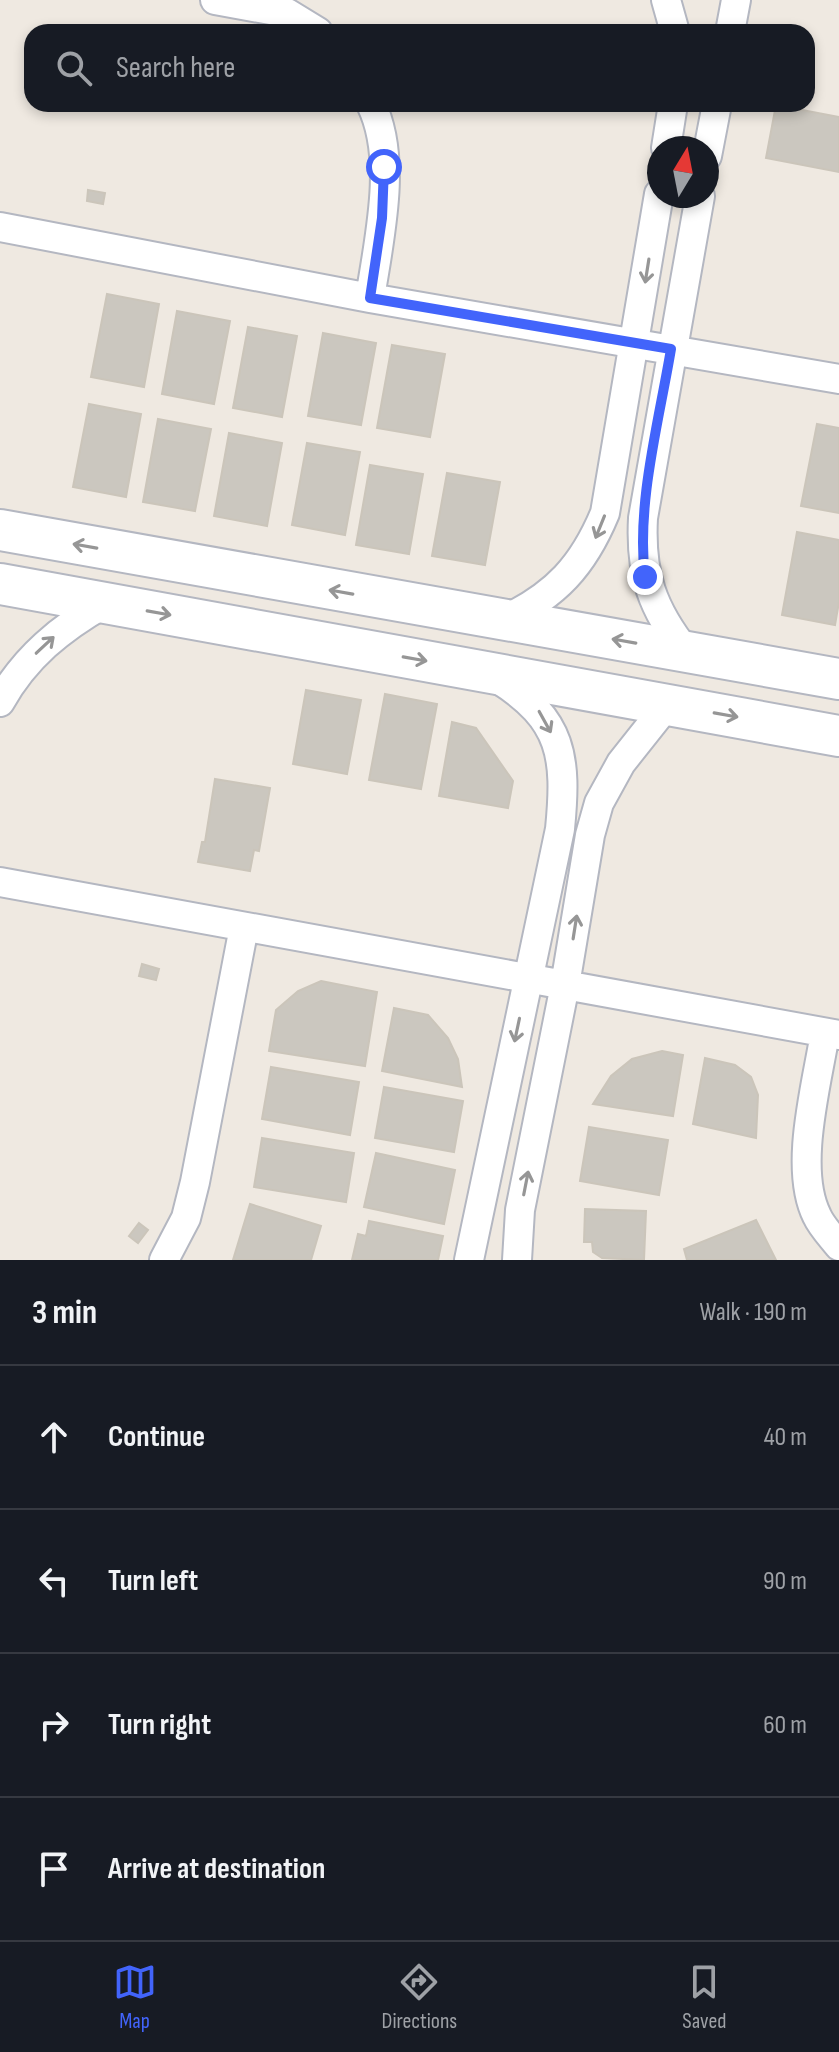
<!DOCTYPE html>
<meta charset="utf-8">
<style>
:root{--surface:#171b24;--page:#20242c;--text:#f1f3f6;--muted:#9ea1a6;--line:#363941;--accent:#4264fb}
body{margin:0;font-family:"Sofia Sans Condensed",sans-serif;background:var(--page);color:var(--text)}
.compass{position:absolute;left:647px;top:136px;width:72px;height:72px;border-radius:50%;background:var(--surface);box-shadow:0 4px 12px #0003;rotate:10deg}
.stop{position:absolute;width:24px;height:24px;margin:-18px;border:6px solid #4264fb;border-radius:50%;background:#fff}
.stop.end{background:#4264fb;border-color:#fff;box-shadow:0 2px 8px #0008}
.list{margin:0;padding:0;list-style:none}
h2{display:flex;justify-content:space-between;align-items:center;height:104px;margin:0;padding:0 32px;font-size:34px}
h2 small{font-size:26px;font-weight:400;color:var(--muted)}
.list li{display:grid;grid-template-columns:52px 1fr auto;gap:24px;align-items:center;box-sizing:border-box;height:144px;padding:0 32px;border-top:2px solid var(--line)}
.list b{display:block;font-size:30px;white-space:nowrap}
.list em{font-size:26px;font-style:normal;color:var(--muted)}
.icon{flex:none;width:44px;height:44px;fill:none;stroke:currentColor;stroke-width:2;stroke-linecap:round;stroke-linejoin:round}
.map{position:relative;flex:none;width:839px;height:1260px;overflow:hidden}
.search{position:absolute;background:var(--surface);box-shadow:0 4px 12px #0003;left:24px;right:24px;top:24px;height:88px;display:flex;align-items:center;gap:20px;box-sizing:border-box;padding:0 28px;border-radius:24px;color:var(--muted);font-size:30px}
.sheet{height:680px;background:var(--surface)}
nav{display:flex;justify-content:space-around;align-items:center;box-sizing:border-box;height:112px;border-top:2px solid var(--line);background:var(--surface);font-size:22px;color:var(--muted)}
nav a{display:grid;justify-items:center;gap:4px}
nav .on{color:var(--accent)}
.map>svg:first-child{display:block}
.building{fill:#cbc7bf;stroke:#cbc5ba;stroke-width:2}
.lines{fill:none;stroke-linecap:round;stroke-linejoin:round}
.street-casing{stroke:#b4b7c1;stroke-width:32}
.secondary-casing{stroke:#b4b7c1;stroke-width:44}
.street{stroke:#fff;stroke-width:28}
.secondary{stroke:#fff;stroke-width:40}
.oneway{stroke:#969696}
.route{stroke:#4264fb;stroke-width:10}
</style>
<div class="map">
<svg width="839" height="1260" viewBox="0 0 839 1260">
<rect width="100%" height="100%" fill="#efe9e1"/>
<path class="building" d="M776,105L839,117V172L766,158Z
M88,190L105,193L103,204L87,201Z
M107,294L159,304L144,387L91,377Z
M177,311L230,321L214,404L162,394Z
M248,327L297,336L282,417L233,408Z
M323,333L376,343L361,425L308,416Z
M392,345L445,354L430,437L377,428Z
M89,404L141,414L126,497L73,487Z
M158,419L211,429L195,511L143,502Z
M817,424L839,428V513L801,506Z
M229,433L282,443L267,526L214,516Z
M307,443L360,452L345,535L292,525Z
M370,465L423,474L409,554L356,545Z
M447,473L500,482L485,565L432,556Z
M797,532L839,540V602L835,625L782,615Z
M306,690L361,700L347,774L293,764Z
M385,694L437,704L421,789L369,780Z
M452,722L476,728L513,781L508,808L439,796Z
M215,779L270,788L259,851L254,850L250,871L198,862L202,842H205Z
M142,964L159,969L156,980L139,976Z
M321,981L377,992L365,1066L269,1051L276,1010L298,991Z
M394,1008L428,1015L448,1038L458,1059L462,1087L382,1071Z
M662,1051L683,1055L673,1116L593,1104L611,1076L632,1059Z
M705,1058L735,1065L751,1077L758,1095L756,1138L693,1124Z
M271,1067L359,1082L350,1135L262,1119Z
M384,1087L463,1101L454,1152L375,1138Z
M589,1127L668,1140L659,1195L580,1181Z
M262,1138L354,1153L346,1202L254,1187Z
M376,1153L455,1170L444,1224L364,1207Z
M250,1204L321,1226L311,1260H233Z
M585,1209L646,1211L644,1260L602,1258L593,1252L592,1242H584Z
M756,1220L776,1260H687L684,1249Z
M369,1221L443,1236L438,1260H352L358,1234L366,1236Z
M139,1223L148,1230L138,1243L129,1236Z"/>
<g class="lines">
<defs>
<path id="street" d="M215,0L287,13L318,32
M666,0L675,32
M730,32L736,0
M666,148L673,104
M707,156L717,104
M0,227L370,298L839,379
M370,298C379,239 398,159 371,104
M504,620C556,595 583,566 605,513L659,194
M687,653C652,609 640,574 643,518L700,196
M0,702C25,657 61,628 105,603
M0,882L839,1035
M825,1033C817,1084 793,1168 817,1216C822,1227 832,1237 839,1246
M164,1260L186,1218L195,1182L244,927
M469,1260L560,829C567,757 563,720 498,679
M517,1260L520,1210L565,985L590,835L599,803L621,763L667,705"/>
<path id="secondary" d="M0,530L839,679
M0,584L839,736"/>
</defs>
<use href="#street" class="street-casing"/>
<use href="#secondary" class="secondary-casing"/>
<use href="#street" class="street"/>
<use href="#secondary" class="secondary"/>
</g>
<defs><path id="oneway-shaft" d="M-6 0H5M1.5-3L5.5 0L1.5 3" fill="none" stroke-width="1.6" stroke-linecap="round" stroke-linejoin="round" transform="scale(2)"/></defs>
<g class="oneway">
<use href="#oneway-shaft" transform="translate(647 271) rotate(99)"/>
<use href="#oneway-shaft" transform="translate(600 527) rotate(112)"/>
<use href="#oneway-shaft" transform="translate(85 546) rotate(-170)"/>
<use href="#oneway-shaft" transform="translate(341 592) rotate(-170)"/>
<use href="#oneway-shaft" transform="translate(159 613) rotate(10)"/>
<use href="#oneway-shaft" transform="translate(624 641) rotate(-170)"/>
<use href="#oneway-shaft" transform="translate(45 645) rotate(-43)"/>
<use href="#oneway-shaft" transform="translate(415 659) rotate(10)"/>
<use href="#oneway-shaft" transform="translate(726 715) rotate(10)"/>
<use href="#oneway-shaft" transform="translate(545 722) rotate(61)"/>
<use href="#oneway-shaft" transform="translate(575 927) rotate(-81)"/>
<use href="#oneway-shaft" transform="translate(517 1030) rotate(102)"/>
<use href="#oneway-shaft" transform="translate(526 1183) rotate(-79)"/>
</g>
<g class="lines">
<path class="route" d="M384,167L382,218L370,298L671,349C659,421 636,505 645,577"/>
</g>
</svg>
<svg class="compass" viewBox="-18 -18 36 36"><path d="M0-13l5 13h-10z" fill="#e53935"/><path d="M0 13l5-13h-10z" fill="#9ea1a6"/></svg>
<div class="stop" style="left:384px;top:167px"></div>
<div class="stop end" style="left:645px;top:577px"></div>
<div class="search"><svg class="icon" aria-label="search" viewBox="0 0 24 24"><circle cx="10" cy="10" r="6"/><path d="M15 15l6 6"/></svg>Search here</div>
</div>
<section class="sheet">
<h2>3 min<small>Walk · 190 m</small></h2>
<ul class="list">
<li><svg class="icon" aria-label="ahead" viewBox="0 0 24 24"><path d="M12 20V5M6 11l6-6 6 6"/></svg><div><b>Continue</b></div><em>40 m</em></li>
<li><svg class="icon" aria-label="left" viewBox="0 0 24 24"><path d="M17 20v-9H6M10 6l-5 5 5 5"/></svg><div><b>Turn left</b></div><em>90 m</em></li>
<li><svg class="icon" aria-label="right" viewBox="0 0 24 24"><path d="M7 20v-9h11M14 6l5 5-5 5"/></svg><div><b>Turn right</b></div><em>60 m</em></li>
<li><svg class="icon" aria-label="arrive" viewBox="0 0 24 24"><path d="M6 21V4h12l-3 4 3 4H6"/></svg><div><b>Arrive at destination</b></div></li>
</ul>
</section>
<nav>
<a class="on"><svg class="icon" aria-label="map" viewBox="0 0 24 24"><path d="M3 6l6-2 6 2 6-2v14l-6 2-6-2-6 2zM9 4v14M15 6v14"/></svg>Map</a>
<a><svg class="icon" aria-label="directions" viewBox="0 0 24 24"><path d="M12 3l9 9-9 9-9-9zM9 14v-3h6M13 9l2 2-2 2"/></svg>Directions</a>
<a><svg class="icon" aria-label="saved" viewBox="0 0 24 24"><path d="M7 4h10v16l-5-4-5 4z"/></svg>Saved</a>
</nav>
